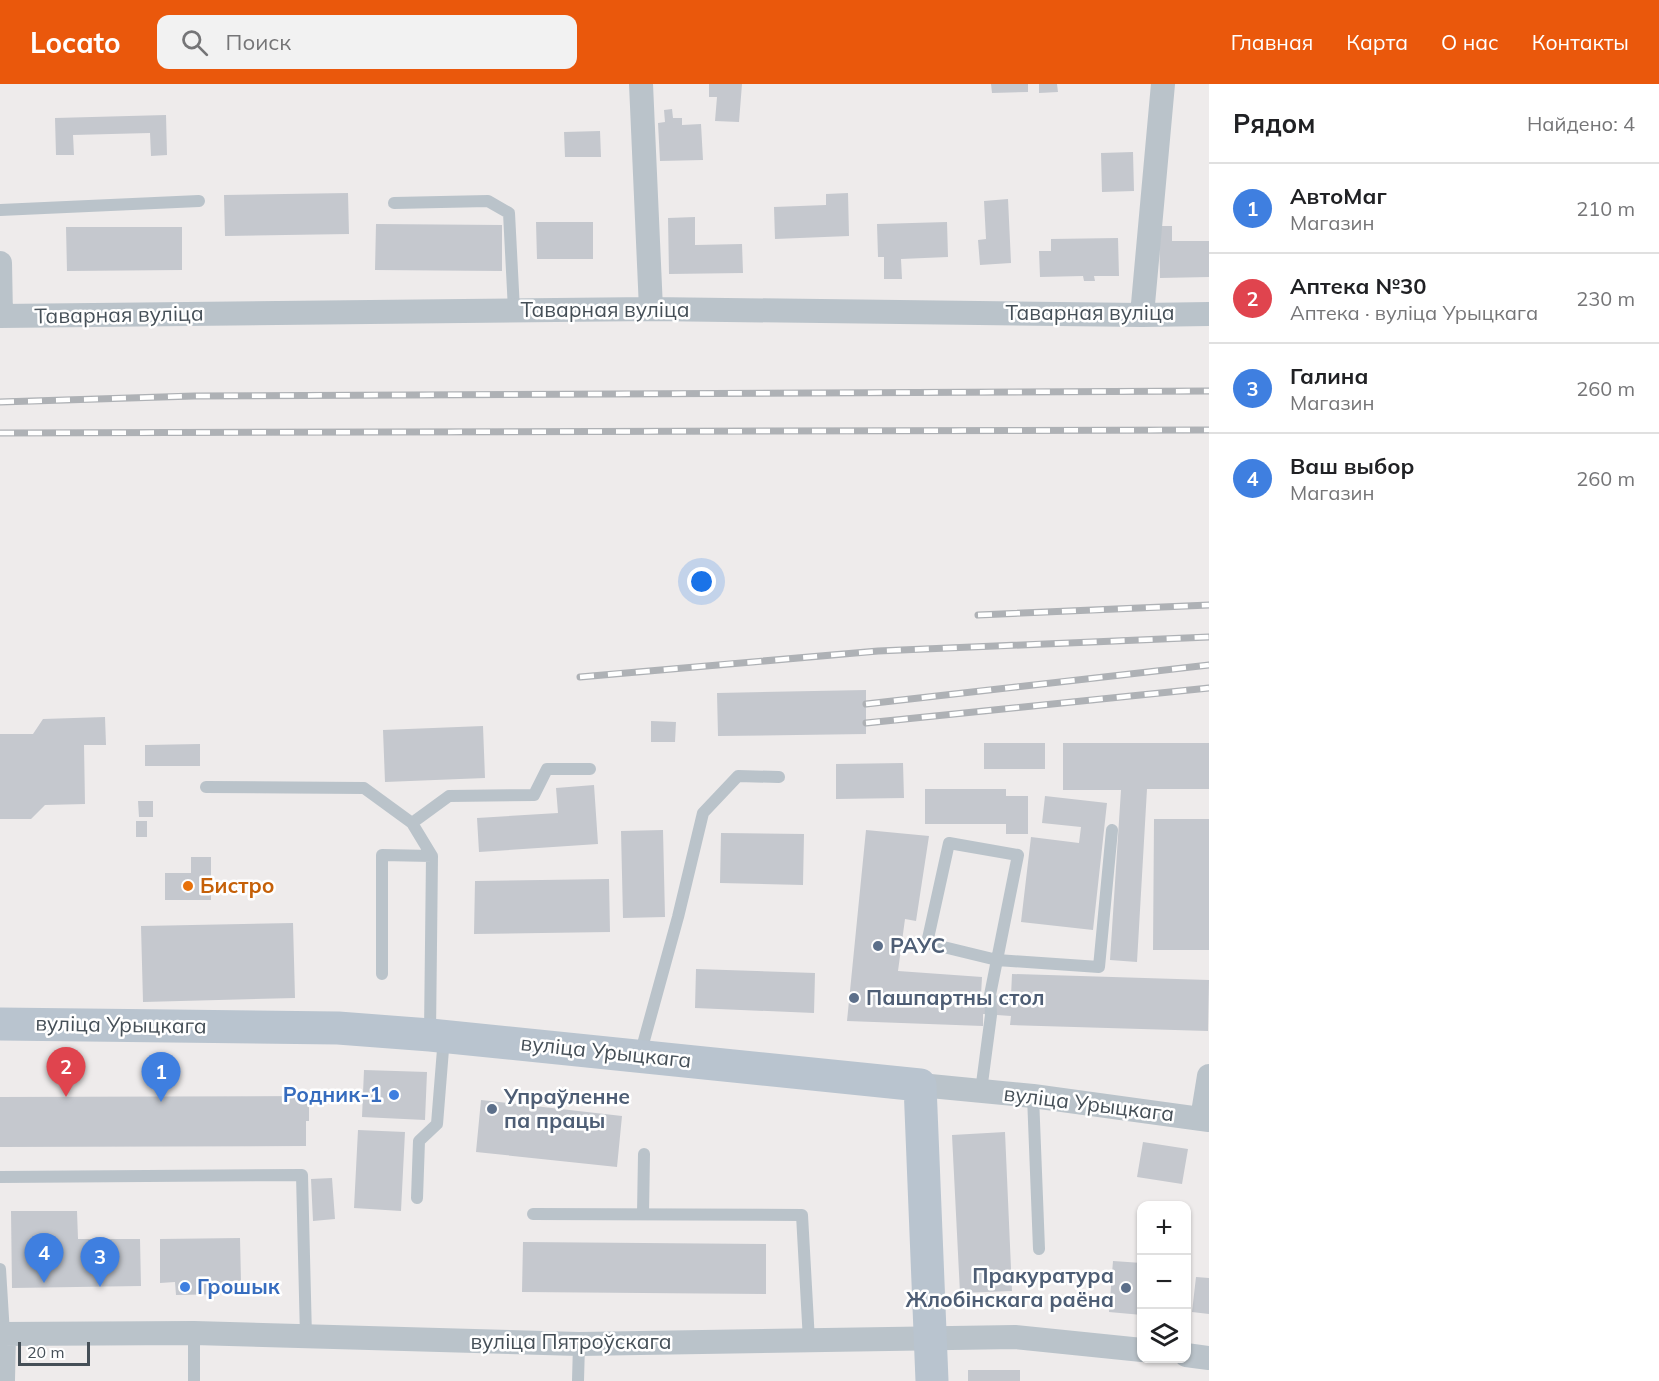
<!DOCTYPE html>
<html lang="ru">
<meta charset="utf-8">
<style>
:root{--surface:#fff;--page:#f2f2f2;--text:#202124;--muted:#757577;--line:#e0e0e0;--accent:#ea580c}
body{margin:0;font-family:Mulish,sans-serif;background:var(--page);color:var(--text)}
.controls{position:absolute;right:18px;bottom:18px;display:grid;overflow:hidden;border-radius:12px;box-shadow:0 2px 4px #0004}
.controls button{width:54px;height:54px;display:grid;place-items:center;padding:0;border:0;border-bottom:2px solid var(--line);background:var(--surface);color:var(--text);font:30px sans-serif}
.scale{position:absolute;left:18px;bottom:15px;width:72px;box-sizing:border-box;padding-left:6px;border:3px solid #454f57;border-top:0;font-size:16px;line-height:21px;white-space:nowrap;color:#454f57;-webkit-text-stroke:4px #fff;paint-order:stroke}
.you{position:absolute;left:702px;top:498px;width:21px;height:21px;margin:-15px;border:4px solid #fff;border-radius:50%;background:#1a73e8;box-shadow:0 0 0 9px #1a73e833}
.badge{display:grid;place-items:center;width:39px;height:39px;border-radius:50%;background:var(--accent);color:#fff;font-size:20px;font-weight:700}
.pin{position:absolute;translate:-50% -50px;filter:drop-shadow(0 2px 3px #0008)}
.pin::after{content:'';position:absolute;top:32px;width:21px;height:18px;background:inherit;clip-path:polygon(0 0,100% 0,50% 100%)}
.list{margin:0;padding:0;list-style:none}
h2{display:flex;justify-content:space-between;align-items:center;height:78px;margin:0;padding:0 24px;font-size:26px}
h2 small{font-size:20px;font-weight:400;color:var(--muted)}
.list li{display:grid;grid-template-columns:39px 1fr auto;gap:18px;align-items:center;box-sizing:border-box;height:90px;padding:0 24px;border-top:2px solid var(--line)}
.list b{display:block;font-size:22px;white-space:nowrap}
.list p{margin:0;font-size:20px;white-space:nowrap;color:var(--muted)}
.list em{font-size:20px;font-style:normal;color:var(--muted)}
.icon{flex:none;width:33px;height:33px;fill:none;stroke:currentColor;stroke-width:2;stroke-linecap:round;stroke-linejoin:round}
.map{position:relative;flex:none;width:1209px;height:1297px;overflow:hidden}
header{display:flex;align-items:center;gap:36px;box-sizing:border-box;height:84px;padding:0 30px;background:var(--accent);color:#fff}
header strong{font-size:28px}
nav{display:flex;gap:33px;margin-inline-start:auto;font-size:21px}
.search{width:420px;height:54px;background:var(--page);display:flex;align-items:center;gap:15px;box-sizing:border-box;padding:0 21px;border-radius:12px;color:var(--muted);font-size:22px}
main{display:flex}
aside{flex:1;background:var(--surface)}
.map>svg:first-child{display:block}
.building{fill:#c5c8ce}
.lines{fill:none;stroke-linecap:round;stroke-linejoin:round}
.lane{stroke:#bac3ca;stroke-width:12}
.street{stroke:#bac3ca;stroke-width:24}
.secondary{stroke:#b9c4cf;stroke-width:33}
.rail-casing{stroke:#aeb1b5;stroke-width:7}
.rail{stroke:#fff;stroke-width:4.5;stroke-dasharray:14;stroke-linecap:butt}
.food-dot{fill:#e8710a;stroke:#fff;stroke-width:2}
.service-dot{fill:#5c6f8a;stroke:#fff;stroke-width:2}
.shop-dot{fill:#3f7fe0;stroke:#fff;stroke-width:2}
.labels{text-anchor:middle;stroke-width:5;stroke-linejoin:round;paint-order:stroke}
.street-label{font-size:21px;fill:#454f57;stroke:#fff}
.food-label{font-size:21px;font-weight:bold;fill:#c56008;stroke:#fff;text-anchor:start}
.service-label{font-size:21px;font-weight:bold;fill:#4e5e75;stroke:#fff;text-anchor:start}
.shop-label{font-size:21px;font-weight:bold;fill:#366cbe;stroke:#fff;text-anchor:end}
</style>
<header>
<strong>Locato</strong>
<div class="search"><svg class="icon" aria-label="search" viewBox="0 0 24 24"><circle cx="10" cy="10" r="6"/><path d="M15 15l6 6"/></svg>Поиск</div>
<nav><a>Главная</a><a>Карта</a><a>О нас</a><a>Контакты</a></nav>
</header>
<main>
<div class="map">
<svg width="1209" height="1297" viewBox="0 0 1209 1297">
<rect width="100%" height="100%" fill="#eeebeb"/>
<path class="building" d="M709,0H742L739,38L715,37L717,13H709Z
M991,0H1028V8L992,9Z
M1039,0H1057L1058,8L1039,9Z
M672,25L673,34H682V41L701,40L703,76L660,77L658,39L665,38L664,26Z
M166,31L167,71L151,72L150,49L73,51L74,71H56L55,34Z
M600,47L601,73H565L564,48Z
M1133,68L1134,107L1102,108L1101,69Z
M348,109L349,150L225,152L224,111Z
M848,109L849,152L775,155L774,123L826,121V110Z
M1008,115L1011,179L980,181L978,156L986,155L984,117Z
M695,133V161L742,160L743,189L669,190L668,134Z
M536,138H593V175H537Z
M947,138L948,173L901,175L902,195H884V173H878L877,140Z
M376,140L502,141V187L375,186Z
M1159,142H1172V157H1209V193L1160,194Z
M66,143H182V186L67,187Z
M1118,154L1119,192H1094L1095,197H1084L1083,192L1040,193L1039,167H1051V155Z
M866,606V650L718,652L717,609Z
M105,633L106,661H84L85,720L45,721L31,735H0V650H33L43,635Z
M651,637L676,638L675,658H651Z
M483,642L485,694L385,698L383,646Z
M984,659H1045V685H984Z
M1063,659H1209V705H1147L1137,878L1110,876L1121,706H1063Z
M200,660V682H145V661Z
M903,679L904,714L836,715V680Z
M594,701L598,760L479,768L477,734L558,729L556,704Z
M925,705H1006V712H1028V750H1006V740H925Z
M1045,712L1107,719L1093,846L1021,838L1031,753L1079,759L1081,743L1042,739Z
M138,717H153V733H139Z
M1154,735H1209V866H1153Z
M136,737H147V753H136Z
M663,746L665,833L623,834L621,747Z
M866,746L929,752L916,837L905,835L898,887L982,893L981,911L1011,912L1012,890L1209,896L1208,947L1010,941L1011,932L983,930V942L847,937Z
M721,749L804,750L803,801L720,799Z
M191,773H211V816H165V789H191Z
M609,795L610,848L474,850L475,797Z
M293,839L295,914L143,918L141,842Z
M696,885L815,889L814,929L695,924Z
M364,986L427,988L425,1036L362,1033Z
M309,1012V1037H306V1062L0,1063V1013Z
M481,1016L622,1032L617,1083L476,1068Z
M358,1046L405,1048L401,1127L354,1124Z
M1005,1048L1012,1207L960,1209L952,1051Z
M1143,1058L1188,1065L1182,1100L1137,1093Z
M332,1094L335,1135L313,1137L311,1095Z
M11,1127H77L78,1155H140L141,1202L12,1204Z
M240,1154L241,1197H228V1210L176,1211L175,1198L160,1199V1155Z
M523,1158L766,1160V1210L522,1208Z
M1113,1177L1142,1179V1231L1109,1228Z
M1196,1193L1209,1194V1230L1192,1228Z
M968,1286H1020V1297H968Z"/>
<g class="lines">
<path class="lane" d="M394,119L488,117L509,129L514,226
M0,126L199,117
M206,703L364,704L412,739L432,772L430,949
M412,739L449,712L534,711L547,685H590
M382,890V771L432,772
M640,971L678,833L703,729L738,692L779,693
M981,1007L991,931L990,911L1018,771L949,759L927,859L997,876L1099,883L1112,746
M1033,1012L1039,1165
M0,1093L302,1091L306,1253
M417,1114L419,1057L437,1040L444,953
M533,1130L802,1131L809,1257
M643,1130L644,1070
M0,1185L4,1250
M194,1249V1297
M578,1297L579,1260"/>
<path class="street" d="M641,0L651,225
M0,179L1,232
M1142,231L1163,0
M0,232L651,225L1142,231L1209,230
M920,1001L1033,1012L1209,1036
M1202,1035L1209,992
M0,1250L194,1249L579,1260L1015,1253L1142,1266
M1186,1271L1209,1274
M3,1296L4,1250"/>
<path class="secondary" d="M0,940L338,944L430,951L920,1001L932,1297"/>
<defs>
<path id="rail" d="M0,318L194,312L1209,307
M0,349L1209,346
M978,531L1209,521
M580,593L878,567L1209,553
M866,620L1209,581
M866,639L1209,604"/>
</defs>
<use href="#rail" class="rail-casing"/>
<use href="#rail" class="rail"/>
</g>
<circle class="food-dot" cx="188" cy="802" r="6"/>
<g class="service-dot">
<circle cx="878" cy="862" r="6"/>
<circle cx="854" cy="914" r="6"/>
<circle cx="492" cy="1025" r="6"/>
<circle cx="1126" cy="1204" r="6"/>
</g>
<g class="shop-dot">
<circle cx="394" cy="1011" r="6"/>
<circle cx="185" cy="1203" r="6"/>
</g>
<g class="labels">
<g class="street-label">
<text x="605" y="233">Таварная вуліца</text>
<text x="1090" y="236">Таварная вуліца</text>
<text transform="translate(119 231) rotate(-1)" y="7">Таварная вуліца</text>
<text transform="translate(121 941) rotate(1)" y="7">вуліца Урыцкага</text>
<text transform="translate(606 968) rotate(6)" y="7">вуліца Урыцкага</text>
<text transform="translate(1089 1020) rotate(7)" y="7">вуліца Урыцкага</text>
<text x="571" y="1265">вуліца Пятроўскага</text>
</g>
<g class="food-label">
<text x="200" y="809">Бистро</text>
</g>
<g class="service-label">
<text x="890" y="869">РАУС</text>
<text x="866" y="921">Пашпартны стол</text>
<text x="504" y="1020">Упраўленне<tspan x="504" dy="24">па працы</tspan></text>
<text x="1114" y="1199" text-anchor="end">Пракуратура<tspan x="1114" dy="24">Жлобінскага раёна</tspan></text>
</g>
<g class="shop-label">
<text x="382" y="1018">Родник-1</text>
<text x="197" y="1210" text-anchor="start">Грошык</text>
</g>
</g>
</svg>
<div class="controls">
<button>+</button>
<button>−</button>
<button><svg class="icon" aria-label="layers" viewBox="0 0 24 24"><path d="M12 4l9 5-9 5-9-5zM3 14l9 5 9-5"/></svg></button>
</div>
<div class="scale">20 m</div>
<div class="you"></div>
<div class="pin badge" style="left:161px;top:1018px;background:#3f7fe0">1</div>
<div class="pin badge" style="left:66px;top:1013px;background:#e0444e">2</div>
<div class="pin badge" style="left:100px;top:1203px;background:#3f7fe0">3</div>
<div class="pin badge" style="left:44px;top:1199px;background:#3f7fe0">4</div>
</div>
<aside>
<h2>Рядом<small>Найдено: 4</small></h2>
<ul class="list">
<li><span class="badge" style="background:#3f7fe0">1</span><div><b>АвтоМаг</b><p>Магазин</p></div><em>210 m</em></li>
<li><span class="badge" style="background:#e0444e">2</span><div><b>Аптека №30</b><p>Аптека · вуліца Урыцкага</p></div><em>230 m</em></li>
<li><span class="badge" style="background:#3f7fe0">3</span><div><b>Галина</b><p>Магазин</p></div><em>260 m</em></li>
<li><span class="badge" style="background:#3f7fe0">4</span><div><b>Ваш выбор</b><p>Магазин</p></div><em>260 m</em></li>
</ul>
</aside>
</main>
